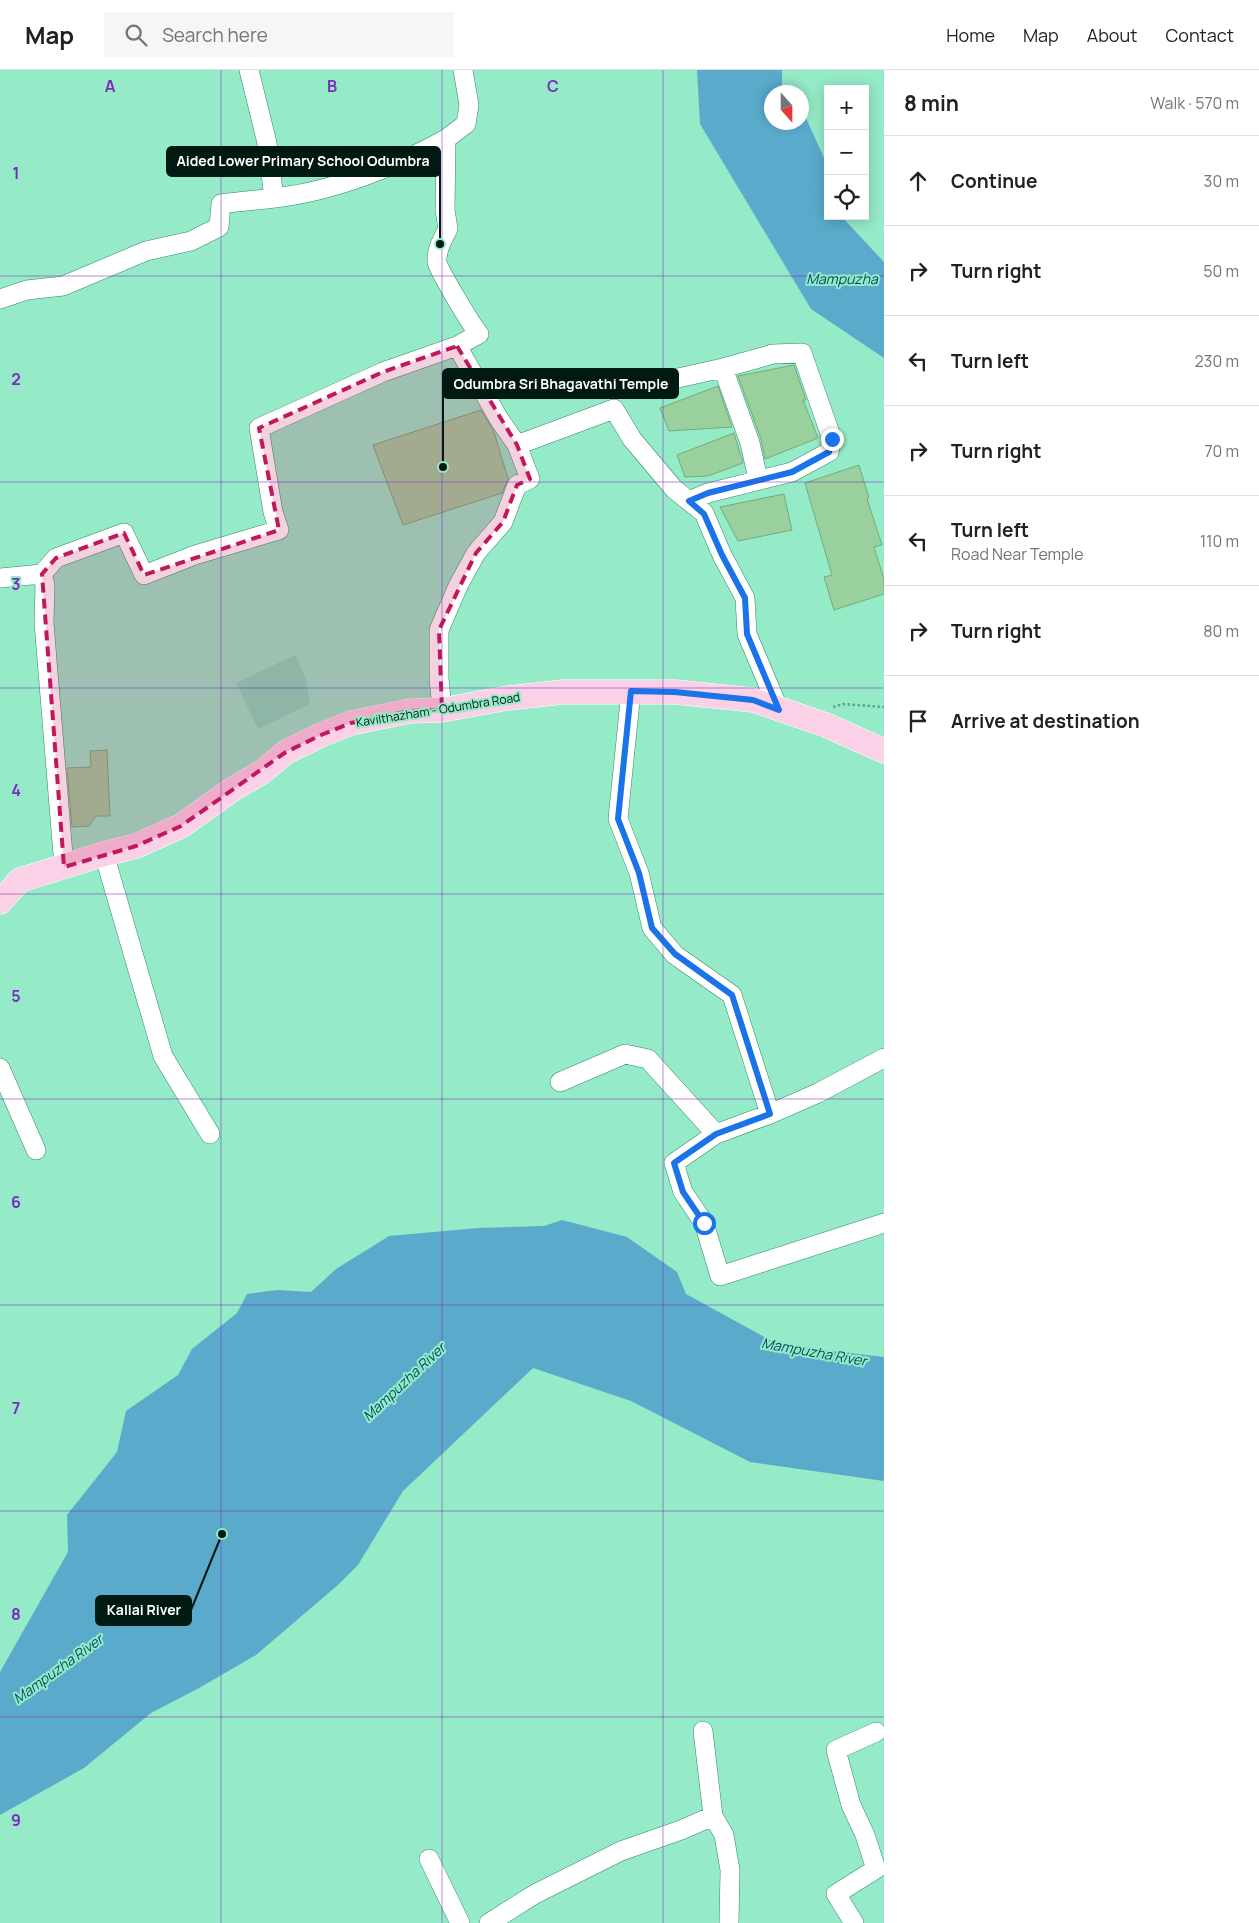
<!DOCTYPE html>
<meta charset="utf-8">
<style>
:root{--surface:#fff;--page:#f6f6f6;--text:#202124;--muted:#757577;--line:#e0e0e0}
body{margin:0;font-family:Manrope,sans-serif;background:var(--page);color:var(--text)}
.controls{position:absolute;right:15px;top:15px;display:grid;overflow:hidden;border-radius:0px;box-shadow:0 2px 12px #0003}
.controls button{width:45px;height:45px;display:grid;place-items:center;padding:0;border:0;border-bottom:1px solid var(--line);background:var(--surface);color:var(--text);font:25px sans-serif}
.compass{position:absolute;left:764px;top:15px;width:45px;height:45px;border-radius:50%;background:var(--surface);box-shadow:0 2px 12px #0003;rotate:159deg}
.stop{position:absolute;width:15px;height:15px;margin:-11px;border:4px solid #1a73e8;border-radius:50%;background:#fff}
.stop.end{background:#1a73e8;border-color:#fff;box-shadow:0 1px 5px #0008}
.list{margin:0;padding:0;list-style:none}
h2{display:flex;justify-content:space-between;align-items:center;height:65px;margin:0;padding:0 20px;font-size:21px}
h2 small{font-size:16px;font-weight:400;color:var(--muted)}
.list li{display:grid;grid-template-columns:32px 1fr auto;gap:15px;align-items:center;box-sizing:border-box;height:90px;padding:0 20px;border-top:1px solid var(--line)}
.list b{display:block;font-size:19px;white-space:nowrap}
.list p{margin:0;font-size:16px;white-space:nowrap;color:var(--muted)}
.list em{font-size:16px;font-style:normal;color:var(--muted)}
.icon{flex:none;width:28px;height:28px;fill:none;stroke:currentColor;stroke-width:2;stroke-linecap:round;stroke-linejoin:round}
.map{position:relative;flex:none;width:884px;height:1853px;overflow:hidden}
header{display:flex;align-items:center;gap:30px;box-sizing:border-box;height:70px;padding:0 25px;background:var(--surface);border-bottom:1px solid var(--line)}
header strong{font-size:24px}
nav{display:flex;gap:28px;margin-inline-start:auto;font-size:18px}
.search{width:350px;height:45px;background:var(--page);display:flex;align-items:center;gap:12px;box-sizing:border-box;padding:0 18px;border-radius:0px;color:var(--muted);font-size:19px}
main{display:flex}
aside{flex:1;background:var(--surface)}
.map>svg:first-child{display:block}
.built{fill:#81ddb8}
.water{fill:#5aabcb}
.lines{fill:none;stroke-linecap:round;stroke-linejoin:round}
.river{stroke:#5aabcb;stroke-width:25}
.building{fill:#9ad09d;stroke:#74ac78}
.minor-casing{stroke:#32896a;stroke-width:20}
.major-casing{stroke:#fff;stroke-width:25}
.path{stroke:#62a389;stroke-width:2.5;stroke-dasharray:2.5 2.5;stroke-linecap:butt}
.minor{stroke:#fff;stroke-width:19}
.major{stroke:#fad1e6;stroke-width:24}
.route{stroke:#1a73e8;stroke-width:6}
.marked{fill:#c2185b;fill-opacity:0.2;stroke:#c2185b;stroke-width:4;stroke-dasharray:10 6;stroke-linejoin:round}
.grid{fill:none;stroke:#7b2cbf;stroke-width:1;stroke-opacity:0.55}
.labels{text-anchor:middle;stroke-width:4;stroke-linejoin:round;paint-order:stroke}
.street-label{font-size:12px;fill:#011a11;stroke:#95eac7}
.water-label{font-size:14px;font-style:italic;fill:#00495f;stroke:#95eac7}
.grid-label{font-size:16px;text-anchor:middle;font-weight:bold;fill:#7b2cbf;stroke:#95eac7;stroke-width:4;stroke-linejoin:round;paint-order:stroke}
.leader{fill:none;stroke:#011a11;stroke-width:2}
.callout-dot{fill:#011a11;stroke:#95eac7;stroke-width:2}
.callout{fill:#011a11;stroke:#011a11;stroke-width:2}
.callout-label{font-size:14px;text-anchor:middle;font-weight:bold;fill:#fff}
</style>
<header>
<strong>Map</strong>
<div class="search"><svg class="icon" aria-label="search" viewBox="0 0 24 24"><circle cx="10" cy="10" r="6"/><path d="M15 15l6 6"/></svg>Search here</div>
<nav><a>Home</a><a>Map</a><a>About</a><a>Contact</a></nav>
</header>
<main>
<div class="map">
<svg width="884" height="1853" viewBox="0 0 884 1853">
<rect width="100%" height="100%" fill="#95eac7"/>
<path class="built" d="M295,585L306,609L310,634L258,659L236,613Z"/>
<path class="water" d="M697,0H782V22H772V52L790,53L813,117L828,132V146H841L884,192V288L811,239L700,54Z
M562,1150L627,1167L677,1202L686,1224L779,1275L884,1287V1411L750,1392L631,1331L533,1298L403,1421L358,1495L339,1514L256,1585L199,1618L151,1643L84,1698L0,1745V1602L68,1482L67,1445L117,1382L126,1341L178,1305L192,1279L237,1243L247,1224L277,1220L311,1222L336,1199L389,1166L478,1158L544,1156Z"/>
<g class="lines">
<path class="river" d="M794,52L828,127"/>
</g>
<path class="building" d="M794,295L804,324L806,330H803L818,368L765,389L761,369L738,306Z
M718,316L732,357L669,361L660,338Z
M481,340L494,362L508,409L502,423L403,455L373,375Z
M734,363L743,393L708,406L685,407L677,385Z
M859,395L869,428L867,429L882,475L874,477L884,509V524L834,540L824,507L832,505L805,413Z
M784,424L792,460L738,471L720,437Z
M107,680L110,746H96L89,756L72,757L67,698L91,697L90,681Z"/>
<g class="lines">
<defs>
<path id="minor" d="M249,0L267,73L274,128
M446,69L466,54L469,35L463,0
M0,229L27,220L63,216L146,181L191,171L219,157L221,134C241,131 262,130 282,127C336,120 399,95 446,69L445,140L448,159C443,168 436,180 437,192C439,201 472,256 479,264L457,276L499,349L517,375
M723,298L750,373L758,409
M678,308L723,298L773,284L802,283L832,369L829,382L792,402L708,423L689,431
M42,504L56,488L124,463L144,505L195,485L279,460L273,442L259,358L383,302L457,276
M0,508L42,504L45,515L44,553L64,797
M631,621L618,749L639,803L652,858L675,885L732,925L770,1044
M442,640L439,608V560L458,516L476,483L503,452L517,415L530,409L517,375L614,339L632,369L674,419L704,443L722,485L745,528L747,564L779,640
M104,784L163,986L210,1064
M884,988L818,1023L770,1044L716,1064L674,1093L683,1122L704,1153L720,1206L884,1153
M0,998L36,1080
M560,1012L625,984L648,989L716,1064
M713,1746L724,1765L730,1800L729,1853
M429,1789L460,1853
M489,1853L535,1824L621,1781L681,1760L713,1746L703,1661
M854,1853L836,1824L876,1799L865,1765L851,1735L836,1680L876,1662"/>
<path id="major" d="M0,832L20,810L104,784L136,776L181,756L233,719L262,702L286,682L321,665L351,653L410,641L442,640L508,628L563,622H675L753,630L826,655L884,681"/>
</defs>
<use href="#minor" class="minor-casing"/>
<use href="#major" class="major-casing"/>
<path class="path" d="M833,637L843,634L884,637"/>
<use href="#minor" class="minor"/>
<use href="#major" class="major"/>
</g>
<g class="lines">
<path class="route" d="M704,1153L683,1122L674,1093L716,1064L770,1044L732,925L675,884L652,858L639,803L618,749L631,621L675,622L753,630L779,640L747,564L745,528L722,485L704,444L689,431L708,423L792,402L829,382L832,369"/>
</g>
<path class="marked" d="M457,276L517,375L530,409L517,415L503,452L476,483L439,560L442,640L410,641L351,653L321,665L286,682L181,756L136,776L64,797L42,504L56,488L124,463L144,505L279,460L259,358L383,302Z"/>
<path class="grid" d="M221,0V1853M442,0V1853M663,0V1853M0,206H884M0,412H884M0,618H884M0,824H884M0,1029H884M0,1235H884M0,1441H884M0,1647H884"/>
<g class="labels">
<g class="street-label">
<text transform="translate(438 640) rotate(-9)" y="4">Kavilthazham - Odumbra Road</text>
</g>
<g class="water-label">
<text x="842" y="214">Mampuzha</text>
<text transform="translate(814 1282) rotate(10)" y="5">Mampuzha River</text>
<text transform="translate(404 1312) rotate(-43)" y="5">Mampuzha River</text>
<text transform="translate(58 1599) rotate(-36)" y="5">Mampuzha River</text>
</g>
</g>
<g class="grid-label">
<text x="110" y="22">A</text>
<text x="332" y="22">B</text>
<text x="553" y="22">C</text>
<text x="16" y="109">1</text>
<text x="16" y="315">2</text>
<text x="16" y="520">3</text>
<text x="16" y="726">4</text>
<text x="16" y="932">5</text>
<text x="16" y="1138">6</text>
<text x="16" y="1344">7</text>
<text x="16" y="1550">8</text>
<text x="16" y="1756">9</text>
</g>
<path class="leader" d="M440 174L440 91M443 397L443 314M222 1464L191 1540"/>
<g class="callout-dot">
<circle cx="440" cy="174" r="5"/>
<circle cx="443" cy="397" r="5"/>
<circle cx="222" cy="1464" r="5"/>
</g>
<g class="callout">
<rect x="167" y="77" width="273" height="29" rx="5"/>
<rect x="443" y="299" width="235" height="29" rx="5"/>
<rect x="96" y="1526" width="95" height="29" rx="5"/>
</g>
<g class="callout-label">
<text x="303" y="96">Aided Lower Primary School Odumbra</text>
<text x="561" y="319">Odumbra Sri Bhagavathi Temple</text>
<text x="144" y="1545">Kallai River</text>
</g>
</svg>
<div class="controls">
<button>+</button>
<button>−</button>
<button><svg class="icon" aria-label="locate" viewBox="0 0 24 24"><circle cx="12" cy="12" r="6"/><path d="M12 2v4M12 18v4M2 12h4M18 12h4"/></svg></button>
</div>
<svg class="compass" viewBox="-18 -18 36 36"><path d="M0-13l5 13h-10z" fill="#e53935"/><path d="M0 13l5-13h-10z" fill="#757577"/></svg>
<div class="stop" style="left:704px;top:1153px"></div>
<div class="stop end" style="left:832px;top:369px"></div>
</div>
<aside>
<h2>8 min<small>Walk · 570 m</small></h2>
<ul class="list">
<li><svg class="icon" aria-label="ahead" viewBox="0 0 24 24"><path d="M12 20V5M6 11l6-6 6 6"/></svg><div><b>Continue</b></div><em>30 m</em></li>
<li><svg class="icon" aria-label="right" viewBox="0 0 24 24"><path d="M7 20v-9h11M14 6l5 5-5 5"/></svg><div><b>Turn right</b></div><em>50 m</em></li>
<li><svg class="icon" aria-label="left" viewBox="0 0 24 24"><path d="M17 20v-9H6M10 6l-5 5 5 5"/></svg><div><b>Turn left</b></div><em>230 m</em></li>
<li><svg class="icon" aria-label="right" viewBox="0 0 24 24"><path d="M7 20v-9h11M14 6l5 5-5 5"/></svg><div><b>Turn right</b></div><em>70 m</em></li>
<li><svg class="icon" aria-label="left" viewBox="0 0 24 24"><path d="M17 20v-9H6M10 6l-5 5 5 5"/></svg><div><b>Turn left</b><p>Road Near Temple</p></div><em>110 m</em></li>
<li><svg class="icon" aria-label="right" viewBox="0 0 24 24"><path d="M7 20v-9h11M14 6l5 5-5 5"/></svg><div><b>Turn right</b></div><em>80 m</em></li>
<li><svg class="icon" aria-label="arrive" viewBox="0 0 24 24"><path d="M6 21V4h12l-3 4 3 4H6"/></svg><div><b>Arrive at destination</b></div></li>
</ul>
</aside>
</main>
